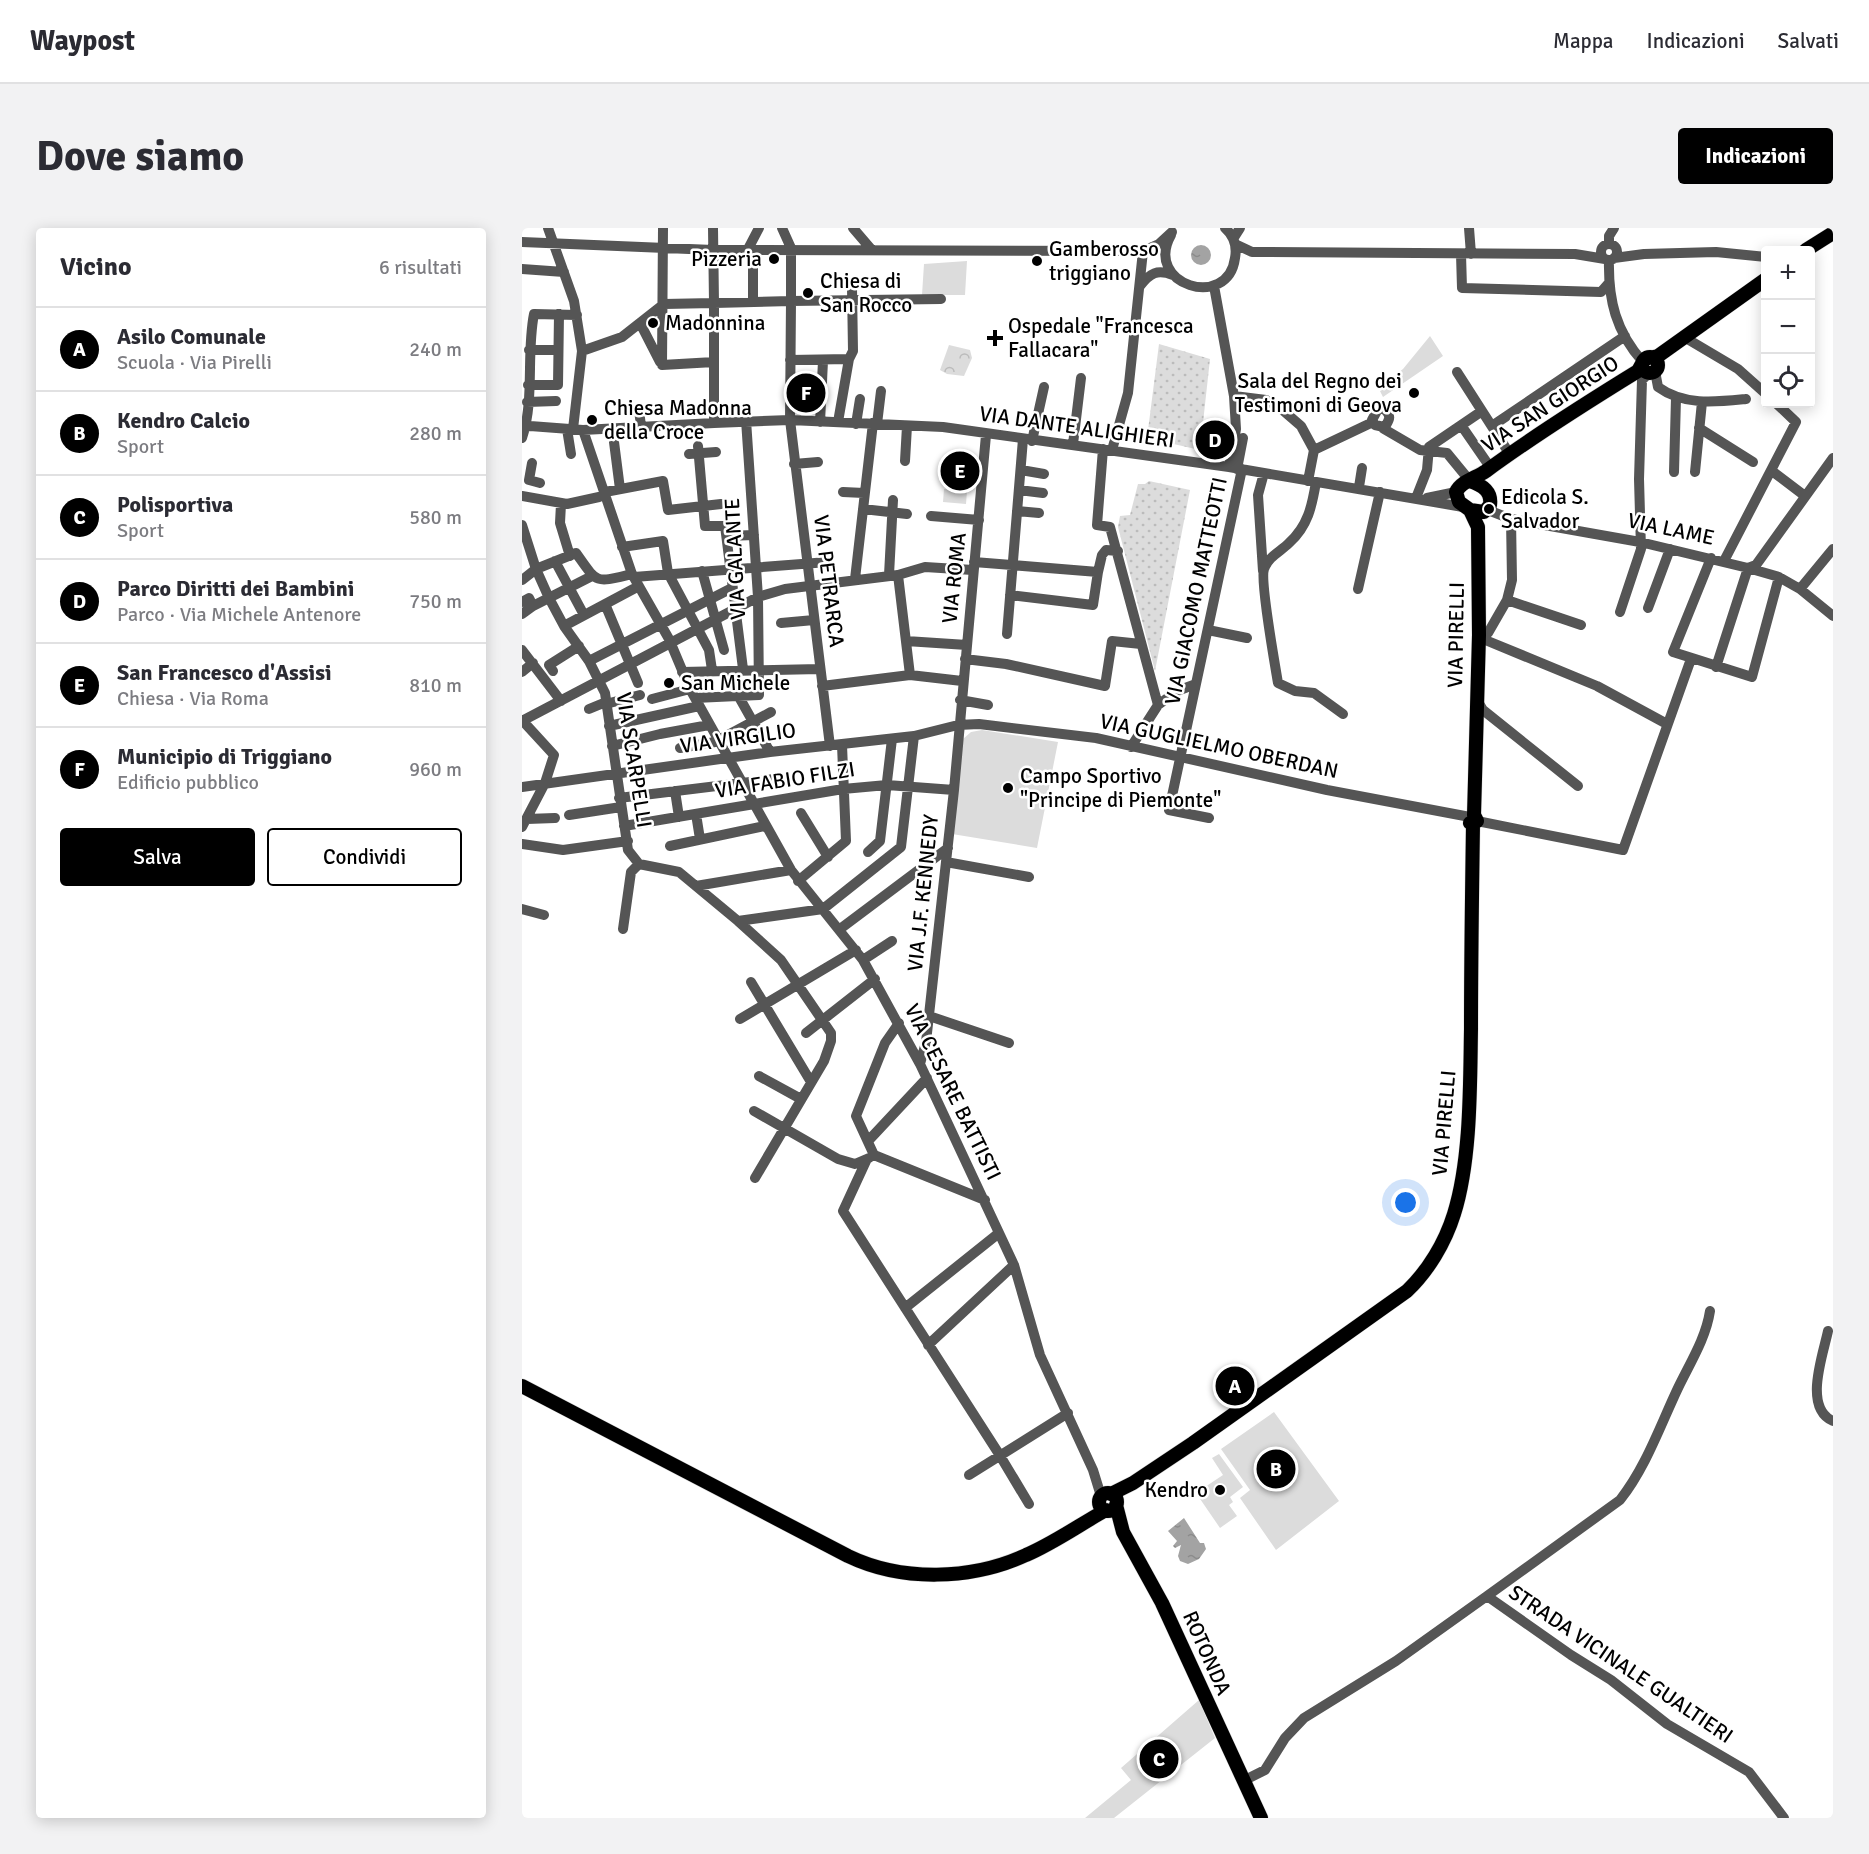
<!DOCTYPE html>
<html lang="it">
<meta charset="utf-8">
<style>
:root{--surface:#fff;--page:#f2f2f3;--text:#2b2b33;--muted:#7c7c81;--line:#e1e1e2;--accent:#000}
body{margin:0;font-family:Signika,sans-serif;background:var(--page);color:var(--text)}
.controls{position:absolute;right:18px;top:18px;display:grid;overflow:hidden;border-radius:6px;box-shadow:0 3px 15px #0003}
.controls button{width:54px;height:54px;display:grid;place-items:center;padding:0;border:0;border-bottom:2px solid var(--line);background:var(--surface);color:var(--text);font:30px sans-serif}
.you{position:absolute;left:884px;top:975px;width:21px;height:21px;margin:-15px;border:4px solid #fff;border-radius:50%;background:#1a73e8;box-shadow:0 0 0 9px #1a73e833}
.badge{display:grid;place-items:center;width:39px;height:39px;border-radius:50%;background:var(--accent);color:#fff;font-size:20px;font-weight:700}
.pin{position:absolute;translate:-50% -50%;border:3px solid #fff;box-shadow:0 2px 6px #0006}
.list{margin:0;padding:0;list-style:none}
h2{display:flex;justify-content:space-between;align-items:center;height:78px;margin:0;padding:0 24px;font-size:26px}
h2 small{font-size:20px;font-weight:400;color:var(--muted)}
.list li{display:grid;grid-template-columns:39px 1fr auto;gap:18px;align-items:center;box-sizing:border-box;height:84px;padding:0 24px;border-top:2px solid var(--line)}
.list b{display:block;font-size:22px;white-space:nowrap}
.list p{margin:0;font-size:20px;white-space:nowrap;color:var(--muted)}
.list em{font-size:20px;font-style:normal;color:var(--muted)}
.actions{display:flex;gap:12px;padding:18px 24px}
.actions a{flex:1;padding:14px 0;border:2px solid var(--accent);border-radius:6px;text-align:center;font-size:21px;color:var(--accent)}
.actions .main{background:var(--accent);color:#fff}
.icon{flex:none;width:33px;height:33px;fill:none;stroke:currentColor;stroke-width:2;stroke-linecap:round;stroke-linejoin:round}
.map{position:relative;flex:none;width:1311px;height:1590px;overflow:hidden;border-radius:6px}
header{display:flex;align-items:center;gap:36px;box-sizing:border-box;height:84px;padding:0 30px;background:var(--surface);border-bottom:2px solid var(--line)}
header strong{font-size:28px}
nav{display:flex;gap:33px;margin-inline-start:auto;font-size:21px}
.intro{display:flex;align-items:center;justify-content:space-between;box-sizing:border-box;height:144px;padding:0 36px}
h1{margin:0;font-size:42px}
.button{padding:15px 27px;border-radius:6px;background:var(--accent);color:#fff;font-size:21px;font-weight:700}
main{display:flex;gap:36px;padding:0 36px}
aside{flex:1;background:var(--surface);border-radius:6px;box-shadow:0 3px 15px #0003}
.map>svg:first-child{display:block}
.grass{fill:url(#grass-dots)}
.forest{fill:url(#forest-crowns)}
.park{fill:#dcdcdc}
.water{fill:url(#water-ripples)}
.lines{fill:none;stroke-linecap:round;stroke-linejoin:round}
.major-casing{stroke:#dbdbdb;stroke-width:15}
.minor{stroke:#555;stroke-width:10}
.major{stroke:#000;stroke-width:14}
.poi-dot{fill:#000;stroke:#fff;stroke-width:2}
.labels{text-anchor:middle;stroke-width:5;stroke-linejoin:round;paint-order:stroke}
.poi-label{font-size:21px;fill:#000;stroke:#fff;text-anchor:start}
.street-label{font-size:21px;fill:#000;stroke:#fff}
</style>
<header>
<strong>Waypost</strong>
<nav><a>Mappa</a><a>Indicazioni</a><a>Salvati</a></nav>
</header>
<div class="intro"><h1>Dove siamo</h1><a class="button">Indicazioni</a></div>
<main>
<aside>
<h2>Vicino<small>6 risultati</small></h2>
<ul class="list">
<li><span class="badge">A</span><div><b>Asilo Comunale</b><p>Scuola · Via Pirelli</p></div><em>240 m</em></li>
<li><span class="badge">B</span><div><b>Kendro Calcio</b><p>Sport</p></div><em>280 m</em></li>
<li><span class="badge">C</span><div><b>Polisportiva</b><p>Sport</p></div><em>580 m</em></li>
<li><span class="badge">D</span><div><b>Parco Diritti dei Bambini</b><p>Parco · Via Michele Antenore</p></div><em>750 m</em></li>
<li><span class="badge">E</span><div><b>San Francesco d'Assisi</b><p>Chiesa · Via Roma</p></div><em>810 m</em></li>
<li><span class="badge">F</span><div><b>Municipio di Triggiano</b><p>Edificio pubblico</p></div><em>960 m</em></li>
</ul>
<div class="actions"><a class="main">Salva</a><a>Condividi</a></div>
</aside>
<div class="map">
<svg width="1311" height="1590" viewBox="0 0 1311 1590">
<defs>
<pattern id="grass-dots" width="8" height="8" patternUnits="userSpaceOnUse" patternTransform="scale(1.5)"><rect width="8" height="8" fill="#dcdcdc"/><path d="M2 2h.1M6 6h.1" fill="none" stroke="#bbb" stroke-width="1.8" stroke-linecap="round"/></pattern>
<pattern id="forest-crowns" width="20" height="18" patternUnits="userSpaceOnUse" patternTransform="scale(1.5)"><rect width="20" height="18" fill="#dcdcdc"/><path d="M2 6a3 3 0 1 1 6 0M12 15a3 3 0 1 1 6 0" fill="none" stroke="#bbb"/></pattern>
<pattern id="water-ripples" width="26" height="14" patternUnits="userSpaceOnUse" patternTransform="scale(1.5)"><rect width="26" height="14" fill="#a3a3a3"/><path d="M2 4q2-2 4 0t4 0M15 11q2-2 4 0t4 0" fill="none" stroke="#8b8b8b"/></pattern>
</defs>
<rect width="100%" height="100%" fill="#fff"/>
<path class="grass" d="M637,116L688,131L678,222L625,210Z
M627,253L668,262L633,443L596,299L598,288L608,287L616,256H623Z"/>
<path class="forest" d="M427,117L448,122L450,130L442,148L425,146L418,142Z"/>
<path class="park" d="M445,33L443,67H400L402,36Z
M908,108L921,128L861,169L858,163L864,160L863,155L881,141Z
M683,192L708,196L702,232L678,228Z
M422,261L445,263L444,276L421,274Z
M460,502L536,514L515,620L430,606L441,511L449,504Z
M752,1184L817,1273L754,1322L718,1270L728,1262L699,1221Z
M697,1226L721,1259L708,1269L711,1274L707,1277L715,1288L698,1300L674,1265L701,1247L690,1230Z
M677,1472L693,1510L592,1590H563L609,1552L599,1540Z"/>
<path class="water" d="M669 27a10 10 0 1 1 20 0a10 10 0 1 1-20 0Z
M662,1290L678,1315H682L684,1321L677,1331L666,1336L658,1333L656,1328L659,1317L653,1320L651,1318L655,1313L646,1303Z"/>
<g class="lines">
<defs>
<path id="major" d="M1284,22L1311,5
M1120 137a8 8 0 1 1 16 0a8 8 0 1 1-16 0Z
M1127,130L1136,128L1244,51
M948,253C960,257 970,263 968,277L962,284L948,282L937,274L934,264C939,253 954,250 964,243C1013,207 1064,175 1116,143L1121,134
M948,595L955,593L952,587L957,407L956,299L948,282
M0,1158L326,1328C380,1354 450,1352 504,1327C532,1315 557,1297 584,1282
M577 1274a9 9 0 1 1 18 0a9 9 0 1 1-18 0Z
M589,1266L611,1255L671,1215L885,1063C906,1043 923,1015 932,986C949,932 948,858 949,801C949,732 950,664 951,596
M594,1277L601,1304L640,1375L739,1590"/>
</defs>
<use href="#major" class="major-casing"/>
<path class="minor" d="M26,0L52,73L60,123L51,201
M260,0L269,20V73L419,71
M331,0L349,21
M947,0L949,26
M649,7C621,57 706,83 713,30C715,19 712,8 703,0
M711,11L718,0
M0,14L191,22L621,23L637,16L650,4
M713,16L730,24L1053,26L1083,31
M1087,16V8L1092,0
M1079 24a8 8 0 1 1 16 0a8 8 0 1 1-16 0Z
M226,21L237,0
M939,26L940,60L1079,64L1086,56
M1092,30L1122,26L1194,24L1244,29
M1087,32C1086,72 1094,104 1121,134
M0,41L42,44
M618,58C628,45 635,41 651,47
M692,58L712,168L714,201L707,239
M231,73V21
M118,95L138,134
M1162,109L1216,141L1244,166
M7,122H36
M60,123L100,109L142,76L192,75L191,0
M268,132L327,131
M140,137L141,0
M140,137L192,134
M1133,143L1136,159C1162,178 1194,174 1224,171
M935,144L960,183
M6,157H36L37,86
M712,168L744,172L757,179L779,198L792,222L786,253
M5,174L34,173
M117,182L119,198
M298,194L301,133
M316,194L327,131L331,123L330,60
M334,196L338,171
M355,196L359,163
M939,197L968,239
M970,198L1103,108
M862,199L853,197L850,192L856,181H862C872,189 865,194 862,201L898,222L925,225L948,253
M0,200L8,198L61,202L192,195
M1177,200L1231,234
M45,201L49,226
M61,202L110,346L147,411L168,461L269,642L341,732L398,836L492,1037L518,1127L571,1242L579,1268
M0,210C13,171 4,126 12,86L55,87
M510,213L522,159
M92,214L98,261
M551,216L559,150
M176,218L183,298H203L221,441
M581,221L575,297L588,299L636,477L609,519
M590,222L606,165L621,23
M792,222L851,194
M167,226L194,224
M383,233L385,198
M10,235L7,252L18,255
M272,236L296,234
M715,241L721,210
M499,242L522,246
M1250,243L1283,268
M1152,244L1154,170
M1173,244L1180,174
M794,254C790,278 786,298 767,315C758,324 747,328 742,341C738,353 753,437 756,455L773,463L792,465L821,486
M837,259L840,240
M497,262L521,265
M83,264L141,253L146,282L199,276
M321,264L342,265
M0,268L45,276L77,269
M894,270L905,242L907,219L960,183L987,225
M905,270L934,264
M39,276L38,295L48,328
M341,281L385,286
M966,282L989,291L1118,314L1226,340L1257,349L1278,361L1311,388
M495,283L517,285
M409,288L457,292
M0,297L14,341L27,370L42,398L67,433L83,465L106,622L117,636
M205,308L232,307
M100,319L141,313L146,345L187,422L190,442
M1189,330L1151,424L1230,449L1257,349
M33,333L62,387
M1202,333L1274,194L1255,176
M452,334L576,344L580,327L584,322L596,323
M180,343L202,422
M741,343L736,267L742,245
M367,347L371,272
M376,347L388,447
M112,349L306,334
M333,351L351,195
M0,352L14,341L54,325C76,356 72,355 110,346
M836,361L858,264
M1278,361L1311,321
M488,367L571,377L576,344
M985,372L1059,397
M0,374L7,370L11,378
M83,376L116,455
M1126,380L1148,321
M1098,384L1119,321L1117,251L1120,152L1127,145
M0,386L11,378L70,348
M259,395L292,392
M42,398L117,358
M686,402L725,410
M485,406L501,211
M957,407L966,405L985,372L990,352L989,291
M956,409L1075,458L1145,496
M384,413L445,417
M0,422L39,473
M443,431L484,436L583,458L590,413L619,416
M67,433L210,360
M1194,439L1226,340L1234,337L1311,230
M31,443L27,437L57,418
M0,444L11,435
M160,444L298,441
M300,458L388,447L440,453
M217,469L248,524
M173,470L237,467L236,369L224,192
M130,471L168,461
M438,472L466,477
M955,472L961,482L1056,558
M84,476L118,467
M636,477L655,463L674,456
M67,481L84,474
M0,492L32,527L23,555L0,599
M0,493L236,369L263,361L376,347L403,339L451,342
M87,498L177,478
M90,518L138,506L187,497
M308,518L268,192L269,73L192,75V195L268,192L421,199L707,239L941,279
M158,520L193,514L249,484
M0,559L248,524L392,508L436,497L457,496L574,510L805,562L948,589
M153,563L157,589
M97,570L252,551
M279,585L306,629
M174,586L178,611
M47,587L99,579
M687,590L647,582L720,241
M5,591L33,590
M955,593L1101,622L1169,431
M102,598L321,561L365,557L432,562
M0,616L41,622L106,613
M148,618L243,598
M346,624L358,613L370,511
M424,634L507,649
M117,636L157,644L216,693L259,732L309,805V813L302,833L233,950
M276,653L324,613L320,517
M174,658L269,642
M0,681L22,687
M216,693L301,681L379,619L392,508
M101,701L109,644L117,636
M318,701L426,620
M341,732L370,713
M229,754L289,854
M407,788L487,815
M218,791L334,722
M284,805L353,751
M398,836L404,814L432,562L464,207
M237,848L279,871
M232,883L316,931L333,936L347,930
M347,912L405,850
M352,927L334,888L363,815L377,795
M352,927L463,972
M345,931L321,983L477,1226L507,1276
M383,1080L477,1005
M1306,1103C1301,1127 1281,1180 1311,1193
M406,1117L492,1037
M447,1247L546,1185
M965,1368L1098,1272C1124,1239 1138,1198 1156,1160C1168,1135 1184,1110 1188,1083
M721,1553L743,1542L763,1510L782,1490L874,1433L965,1368L1049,1427L1089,1452L1145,1496L1227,1544L1262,1590"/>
<use href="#major" class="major"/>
</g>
<g class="poi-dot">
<circle cx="252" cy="31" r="6"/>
<circle cx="515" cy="33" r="6"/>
<circle cx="286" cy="65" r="6"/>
<circle cx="131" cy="95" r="6"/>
<path d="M470 101h6v6h6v6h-6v6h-6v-6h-6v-6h6z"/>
<circle cx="892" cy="165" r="6"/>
<circle cx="70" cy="192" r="6"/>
<circle cx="967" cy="281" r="6"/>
<circle cx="147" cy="455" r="6"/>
<circle cx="486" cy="560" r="6"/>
<circle cx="698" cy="1262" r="6"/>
</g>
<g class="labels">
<g class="poi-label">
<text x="527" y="28">Gamberosso<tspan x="527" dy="24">triggiano</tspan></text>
<text x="240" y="38" text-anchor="end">Pizzeria</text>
<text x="298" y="60">Chiesa di<tspan x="298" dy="24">San Rocco</tspan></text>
<text x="143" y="102">Madonnina</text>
<text x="486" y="105">Ospedale "Francesca<tspan x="486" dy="24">Fallacara"</tspan></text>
<text x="880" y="160" text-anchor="end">Sala del Regno dei<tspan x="880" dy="24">Testimoni di Geova</tspan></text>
<text x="82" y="187">Chiesa Madonna<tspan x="82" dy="24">della Croce</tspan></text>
<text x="979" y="276">Edicola S.<tspan x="979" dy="24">Salvador</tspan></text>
<text x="159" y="462">San Michele</text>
<text x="498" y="555">Campo Sportivo<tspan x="498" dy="24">"Principe di Piemonte"</tspan></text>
<text x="686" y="1269" text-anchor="end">Kendro</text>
</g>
<g class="street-label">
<text transform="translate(1028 176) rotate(-33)" y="7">VIA SAN GIORGIO</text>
<text transform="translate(555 199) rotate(8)" y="7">VIA DANTE ALIGHIERI</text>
<text transform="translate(1149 301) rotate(12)" y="7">VIA LAME</text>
<text transform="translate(213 331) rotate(-93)" y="7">VIA GALANTE</text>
<text transform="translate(432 350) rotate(-84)" y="7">VIA ROMA</text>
<text transform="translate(307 353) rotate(83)" y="7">VIA PETRARCA</text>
<text transform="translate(674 363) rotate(-78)" y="7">VIA GIACOMO MATTEOTTI</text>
<text transform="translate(934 407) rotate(-89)" y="7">VIA PIRELLI</text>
<text transform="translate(216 510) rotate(-8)" y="7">VIA VIRGILIO</text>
<text transform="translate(697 518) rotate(12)" y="7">VIA GUGLIELMO OBERDAN</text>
<text transform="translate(112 532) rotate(81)" y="7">VIA SCARPELLI</text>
<text transform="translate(263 552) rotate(-9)" y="7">VIA FABIO FILZI</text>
<text transform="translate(401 665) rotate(-84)" y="7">VIA J.F. KENNEDY</text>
<text transform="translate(431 864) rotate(64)" y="7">VIA CESARE BATTISTI</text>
<text transform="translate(922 895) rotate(-85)" y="7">VIA PIRELLI</text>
<text transform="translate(685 1425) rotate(66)" y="7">ROTONDA</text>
<text transform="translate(1099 1436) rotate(34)" y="7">STRADA VICINALE GUALTIERI</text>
</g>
</g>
</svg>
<div class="controls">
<button>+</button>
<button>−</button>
<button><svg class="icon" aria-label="locate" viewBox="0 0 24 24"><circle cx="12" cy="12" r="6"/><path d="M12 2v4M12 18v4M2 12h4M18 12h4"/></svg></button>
</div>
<div class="you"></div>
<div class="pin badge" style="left:713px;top:1158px">A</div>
<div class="pin badge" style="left:754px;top:1241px">B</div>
<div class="pin badge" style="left:637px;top:1531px">C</div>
<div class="pin badge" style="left:693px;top:212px">D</div>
<div class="pin badge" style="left:438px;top:243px">E</div>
<div class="pin badge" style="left:284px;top:165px">F</div>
</div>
</main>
